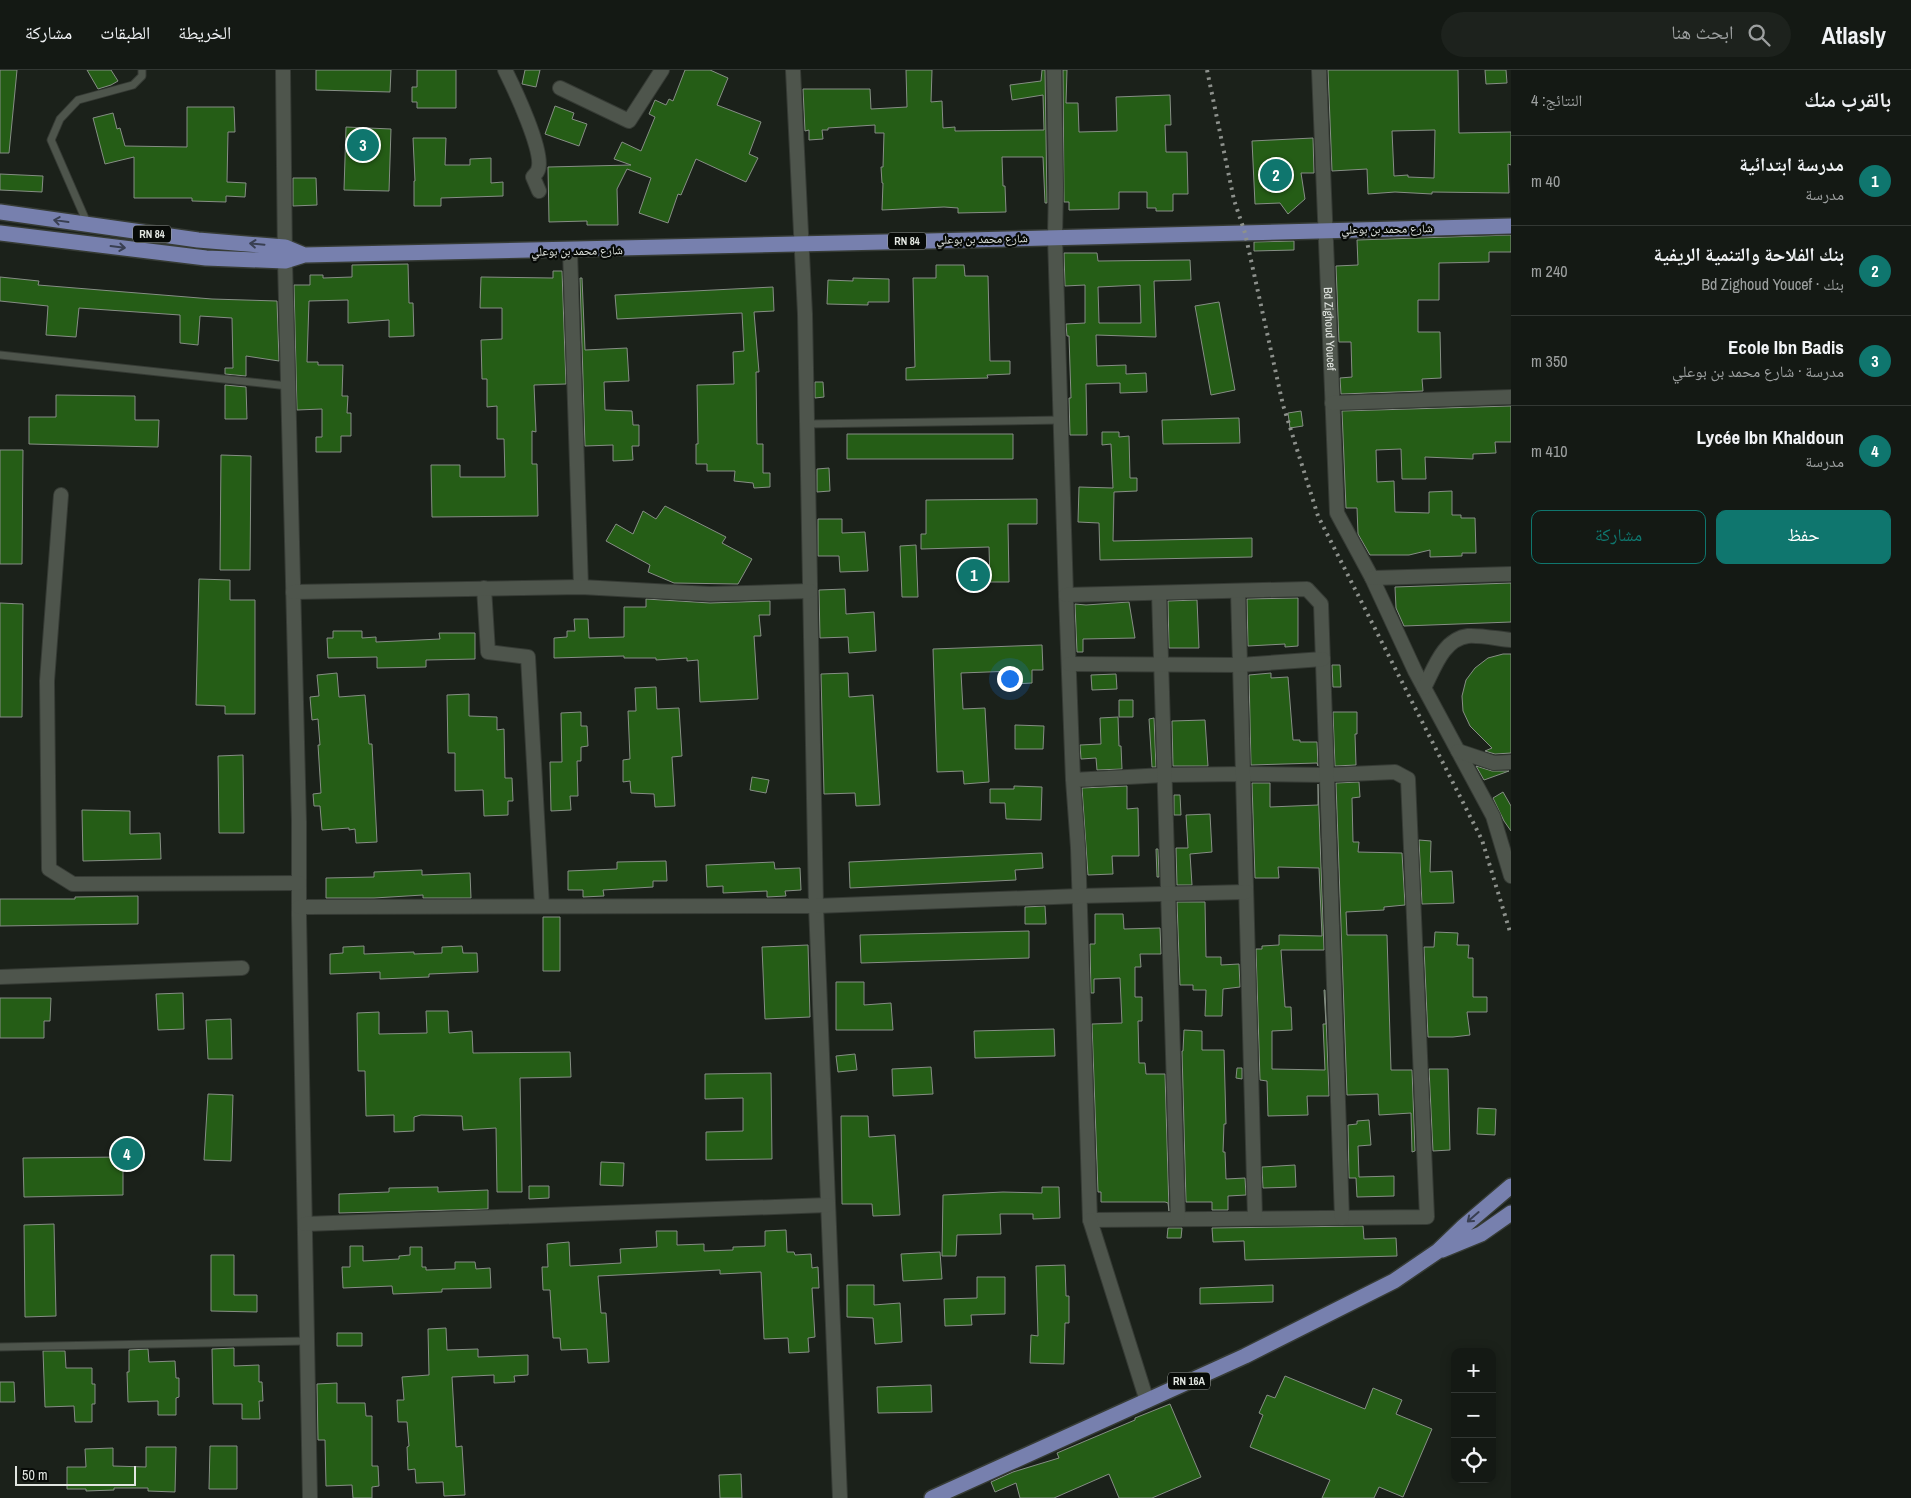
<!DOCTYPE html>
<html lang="ar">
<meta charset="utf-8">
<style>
:root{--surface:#141914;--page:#1d221d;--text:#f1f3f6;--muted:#9da0a0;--line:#333834;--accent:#0f766e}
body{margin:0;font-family:"Archivo Narrow","Noto Naskh Arabic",sans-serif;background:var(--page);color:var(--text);direction:rtl}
.controls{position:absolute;right:15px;bottom:15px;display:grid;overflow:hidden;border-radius:10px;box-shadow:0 2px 12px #0003}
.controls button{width:45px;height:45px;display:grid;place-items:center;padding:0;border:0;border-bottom:1px solid var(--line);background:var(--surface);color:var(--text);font:25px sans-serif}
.scale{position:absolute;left:15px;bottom:12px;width:121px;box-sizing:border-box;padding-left:5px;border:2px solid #e2e6e1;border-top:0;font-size:14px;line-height:18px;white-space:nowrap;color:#e2e6e1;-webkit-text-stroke:4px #070a07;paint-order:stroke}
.you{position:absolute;left:1009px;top:608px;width:18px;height:18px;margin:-12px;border:4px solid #fff;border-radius:50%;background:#1a73e8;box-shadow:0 0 0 8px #1a73e833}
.badge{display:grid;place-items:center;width:32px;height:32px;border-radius:50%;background:var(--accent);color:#fff;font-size:16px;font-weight:700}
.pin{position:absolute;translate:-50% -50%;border:2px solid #fff;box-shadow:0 1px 5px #0006}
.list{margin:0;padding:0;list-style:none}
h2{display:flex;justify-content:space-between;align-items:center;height:65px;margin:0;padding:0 20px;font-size:21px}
h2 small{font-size:16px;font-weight:400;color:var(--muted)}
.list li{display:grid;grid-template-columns:32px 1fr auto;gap:15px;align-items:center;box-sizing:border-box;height:90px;padding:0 20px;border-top:1px solid var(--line)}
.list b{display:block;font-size:19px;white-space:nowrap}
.list p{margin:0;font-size:16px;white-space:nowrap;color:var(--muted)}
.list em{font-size:16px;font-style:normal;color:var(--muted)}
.actions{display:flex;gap:10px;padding:15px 20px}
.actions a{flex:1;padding:11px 0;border:1px solid var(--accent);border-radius:10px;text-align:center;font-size:18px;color:var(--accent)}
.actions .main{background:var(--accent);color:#fff}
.icon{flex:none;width:28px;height:28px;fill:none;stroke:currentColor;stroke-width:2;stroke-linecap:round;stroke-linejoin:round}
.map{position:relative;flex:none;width:1511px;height:1428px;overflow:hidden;direction:ltr}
header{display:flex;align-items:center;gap:30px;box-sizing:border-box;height:70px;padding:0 25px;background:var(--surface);border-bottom:1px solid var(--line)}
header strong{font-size:24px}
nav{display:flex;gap:28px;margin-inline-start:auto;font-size:18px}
.search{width:350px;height:45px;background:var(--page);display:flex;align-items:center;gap:12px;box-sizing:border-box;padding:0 18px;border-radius:28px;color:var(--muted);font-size:19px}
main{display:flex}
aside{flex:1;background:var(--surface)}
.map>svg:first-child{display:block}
.building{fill:#255d16;stroke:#868e85;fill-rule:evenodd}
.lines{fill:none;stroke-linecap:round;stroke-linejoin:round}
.lane-casing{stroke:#363b35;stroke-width:9}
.street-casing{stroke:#363b35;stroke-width:16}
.primary-casing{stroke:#363b35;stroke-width:18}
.lane{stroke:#4e554c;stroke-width:7}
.street{stroke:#4e554c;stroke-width:14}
.primary{stroke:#7780ae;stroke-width:15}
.rail{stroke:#8d918c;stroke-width:4;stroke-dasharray:2.5 5;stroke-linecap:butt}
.oneway{stroke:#393f52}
.labels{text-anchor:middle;stroke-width:4.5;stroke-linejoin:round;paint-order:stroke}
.shield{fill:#070a07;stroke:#a0a4a0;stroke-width:1}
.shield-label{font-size:11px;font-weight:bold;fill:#e2e6e1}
.street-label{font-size:12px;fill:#e2e6e1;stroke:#070a07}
</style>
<header>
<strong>Atlasly</strong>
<div class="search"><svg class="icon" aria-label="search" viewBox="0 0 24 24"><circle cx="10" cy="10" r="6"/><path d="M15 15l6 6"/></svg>ابحث هنا</div>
<nav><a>الخريطة</a><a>الطبقات</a><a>مشاركة</a></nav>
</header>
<main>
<aside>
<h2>بالقرب منك<small>النتائج: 4</small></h2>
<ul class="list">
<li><span class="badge">1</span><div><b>مدرسة ابتدائية</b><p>مدرسة</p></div><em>40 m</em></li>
<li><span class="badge">2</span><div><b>بنك الفلاحة والتنمية الريفية</b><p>بنك · Bd Zighoud Youcef</p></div><em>240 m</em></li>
<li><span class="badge">3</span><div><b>Ecole Ibn Badis</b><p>مدرسة · شارع محمد بن بوعلي</p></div><em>350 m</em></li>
<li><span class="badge">4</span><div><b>Lycée Ibn Khaldoun</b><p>مدرسة</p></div><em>410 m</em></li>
</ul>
<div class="actions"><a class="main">حفظ</a><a>مشاركة</a></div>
</aside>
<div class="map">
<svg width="1511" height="1428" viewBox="0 0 1511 1428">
<rect width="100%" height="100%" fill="#1b211a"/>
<path class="building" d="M0,0H17L9,83H0Z
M87,0H111L118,11L111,15L98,19Z
M316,0H391L390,22L316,20Z
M417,0H456V38H417V32H412V17H417Z
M525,0H540L536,17L522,14Z
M685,0H710L728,8L717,35L761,52L749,84L758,88L746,112L696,89L681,125L678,124L668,153L639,143L651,108L627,99L617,119L618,155H587V151L549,152L548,97L631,95L614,89L622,72L641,81L655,47L649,44L655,30L666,35L669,29L673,31Z
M906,0H932L931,32L942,31L943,58L955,57V61L1044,60L1043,25L1012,30L1010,15L1041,11L1042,0H1045L1047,133H1045L1043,87H1002L1003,116H1005L1006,142L958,143V138L944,137L882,140L883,113H882L881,97H883L884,63H875V55L828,58V60H822L823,69L809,70V60L805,61L803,19H870L871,39L907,37Z
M1063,0H1067L1066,33H1078L1079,62L1117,61L1116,27L1170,25L1171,55H1165L1166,82H1187L1188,124H1173V141H1156V138H1147V122H1119V139L1069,140V132H1064Z
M1328,0H1458L1459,63L1511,62V95L1508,94L1509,123L1432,122V124L1395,122L1368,124L1367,99L1332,101ZM1435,60L1434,108L1408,107V105L1394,106L1392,61Z
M1485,0H1506L1507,13L1486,14Z
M555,36L574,43L572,49L587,54L579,76L545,64Z
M187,37H234L235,62H228L227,112L246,113L245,127L226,126V132L192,131V128H134V87L105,94L93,48L113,43L117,59L120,58L125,76L187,77Z
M346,57L391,59L389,121L344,120Z
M413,68H446L445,95H470V89L491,88V113L503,112V126L441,128V136H414V111H415Z
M1313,68L1314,103H1301L1305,129L1288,144L1280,133L1255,134L1252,71Z
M0,104L43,106L42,122L0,120Z
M293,108H316L317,135L293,136Z
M1511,165V182H1489V192L1439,193V230H1418V262H1440L1441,308L1422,309L1423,321L1341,324L1340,308L1352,307L1351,272H1339L1336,196L1358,195L1357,170Z
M1294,171V180L1254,181V172Z
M1064,183H1097L1098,191L1190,190L1191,210L1154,211L1156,267L1096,265L1097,296L1126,295V304L1146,303L1147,322L1120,323V313L1086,314L1087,365H1070L1069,328H1071L1069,266H1067L1066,254L1085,253V215L1065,216ZM1140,215L1141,253H1099L1098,217Z
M408,194L409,233H413L414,266L389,267V250L348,253V230L309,231L307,292H318V295H343L342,326H348L347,343H351V366H341V382H316V367H322V339L297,340L294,215H310V205H323V208L352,207V195Z
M936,195H964L965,206H988L990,291H1010V304L987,305L988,308L906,310V298L915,297L913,208H936Z
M553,201H562L566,314L534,315L536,362L532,361V394H537L538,446L432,447L431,395H460V407H505L504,369H497V336L487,337V309H482L481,270L502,269V238H480L481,207L553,208Z
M0,207L39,211L38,215L212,229L277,231L279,291L246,286V306L225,304V298H233L232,248L200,246L198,275L180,273V245L79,238L76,267L46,265L48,236L0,231Z
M580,208H582L585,280L627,278L629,311L604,312L605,340L632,341L633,355H639V376H632L633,390L613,391V375L585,376Z
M853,208L889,209V232H868V235L827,234L828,210L853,211Z
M773,217L774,241L754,242L759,302H756L757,374H763V403H770V417L754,418L753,413L734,411L735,401H707V394H696V374H698L697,315L734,314L733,282L744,281L742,243L617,249L615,225Z
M1219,232L1235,320L1211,325L1195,236Z
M815,312H823L824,327L815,328Z
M225,315L246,317L247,349H225Z
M56,325L135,326V350H159L158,377L29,374V347H56Z
M1511,336V372H1495L1496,383L1473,384V389L1425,387L1426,409H1402L1401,379L1376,380L1377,412L1394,411L1395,442L1429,443V422L1452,421V445H1461V448H1475L1476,483H1462V486L1430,487V480L1409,485H1370L1358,464L1357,438H1346L1342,341Z
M1301,341L1303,356L1290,358L1288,343Z
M1239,348L1240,373L1163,374L1162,350Z
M1102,362H1119V367L1129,366L1130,408H1137V421L1114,422L1113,471L1252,468V487L1100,490L1099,453L1078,452L1079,417L1113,418L1111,374L1102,375Z
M847,364H1013V389H847Z
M0,380H23L22,494H0Z
M221,385L251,386L250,500H220Z
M829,398L830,421L817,422V399Z
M1037,429V454H1008L1009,512H990L989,477L921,479V464H926V430Z
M665,436L726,467L722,473L752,489L738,514L674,513L648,502L650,495L606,471L616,454L633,464L643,441L656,449Z
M818,449H842V463L865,462L868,501L840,502L839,486H818Z
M916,475L918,527H902L900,476Z
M199,509L230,510V530H255V644H225V636L196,635Z
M1511,513V552L1404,556L1396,538L1395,517Z
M845,519L846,544L874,542L876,581L849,583L848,567L820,568L819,520Z
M1298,528V576L1285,577V574L1248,576L1247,529Z
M646,529L710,533L770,531V545H759L761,566H754L758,629L700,632L698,590L687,591V588L656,590V588H624V586L554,588V568L567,567V561H575L574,549H588L589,568L624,567V537H646Z
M1197,530L1199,578H1169L1168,531Z
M1129,532L1135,568L1083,569V582H1077L1075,534L1086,535Z
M0,533L23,534L22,647H0Z
M333,561H362V568L376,567V572L440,569L439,563H475V589L426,590V597L377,598V587L328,588L327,568H333Z
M1042,575L1043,600H1032V613L1014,614V601L961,603L963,639L985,638L989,712L964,714L963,701L937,702L933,579Z
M1503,584H1511V683L1495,684L1485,681L1492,678L1470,656L1463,641L1462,626L1466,610L1475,598L1488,588Z
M1332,595H1340L1341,617H1333Z
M337,603L339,627L365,625L369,674H372L377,772L356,773L355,759L349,760V758L322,760L320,736H314L313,724L321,723L318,675H320L318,649L312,650L310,627L319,626L317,605Z
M848,603L849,627L873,625L880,735L856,736L855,723L824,724L821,604Z
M1271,603V608L1288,607L1293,670H1300V672H1317L1318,696L1317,693L1251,695L1249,605Z
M1116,604L1117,619L1092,620L1091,605Z
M656,617L657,639L679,638L682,686L672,687L675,736L655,737L654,724L631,723L630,711L623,712V690L630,689L628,641H636L635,618Z
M469,624V646L497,647V660L504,659L505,708H512L513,731H508V745L484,746L483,720L455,721V683H448L447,625Z
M1119,630H1133V647H1119Z
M581,642V656H587L588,676L581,677V691H577L578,726H570L571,740L551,741L550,692H562L561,643Z
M1333,642H1357V664H1355L1356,695L1335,696Z
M1118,647L1119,676H1121L1122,699L1097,700L1096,688L1081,689L1080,675L1101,674L1100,648Z
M1154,648L1156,697H1152L1149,649Z
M1205,650L1208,696H1173L1172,651Z
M1015,655L1044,656L1043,679H1015Z
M243,685L244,763H219L218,686Z
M1476,696L1492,701H1509L1484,710Z
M752,707L769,710L766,723L750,720Z
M1359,712L1360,727L1352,728L1353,772H1359L1358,782L1402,783L1405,835L1384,837V840L1346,842L1347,865H1387L1391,1000H1412L1415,1081L1412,1082L1411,1043L1379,1045L1378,1024L1347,1025L1336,713Z
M1252,713H1270V737L1318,735V714L1324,880H1281L1285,937H1291L1292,960L1272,961V999L1325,1000L1323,954H1326L1324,920H1325L1329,1026H1307L1308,1045L1268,1046L1267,1011L1260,1010L1256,879H1262V876L1279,875V865L1322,866L1319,798L1278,797L1279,808H1255Z
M1014,716L1042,717L1041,750L1006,749L1005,733H990V719H1014Z
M1127,716V739L1138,738L1139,786H1112L1113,804L1088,805L1082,718Z
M1503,722L1511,736V761L1504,751L1493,728Z
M1174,725H1180L1181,745H1174Z
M82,740L130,741V764L160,763L161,789L83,791Z
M1210,744L1212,782L1190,784L1192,815H1177L1176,778H1188L1186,745Z
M1419,770L1431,771L1430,802L1452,801L1454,833L1422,834Z
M1156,779H1158L1159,807H1157Z
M1042,783L1043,798L1015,800L1016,810L850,818L849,792Z
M666,791L667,811H653V817L603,820L604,826L583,827V820H568V801L617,799V792Z
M774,792L775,799L800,798L801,820L785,821L786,826L767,827V821L723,823V816L707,817L706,795Z
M422,800V805L470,803L471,828H423V825L374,828H326V808L374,807V802Z
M138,826V854L0,856V829H75V827Z
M1177,832H1205L1206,887H1221V895L1239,894L1240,917L1223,919L1222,946H1205L1206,920H1193V915H1180Z
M1045,836L1046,854H1025V837Z
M1095,844H1123L1124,859L1160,858L1161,884H1140L1141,897H1135V927H1142V951H1138L1139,993H1145L1146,1004H1165L1169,1141L1168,1133L1165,1132H1101V1122H1098L1092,954L1122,953L1120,908L1094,909V923H1091L1090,874H1095Z
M543,847H560V901H543Z
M1029,861V888L861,893L860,865Z
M1435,862L1458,863L1457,875H1469L1468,888H1473V927H1487V942H1467L1470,965L1453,967H1428L1424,877H1434Z
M808,875L810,947L765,949L762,877Z
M364,876V884L414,882V884L442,883V877L462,876L463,883H477L478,902L429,904V907L380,909V902L330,904V884L343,883V877Z
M836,912H864V935L891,933L893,960H836Z
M183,923L184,959L158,960L156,924Z
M0,928H51L50,951H44V968H0Z
M426,941H448L449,963L472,961L473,983L570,982L571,1007L520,1008L522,1122H497L496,1058L463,1060L462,1046L421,1045L414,1047V1061L394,1062V1045L366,1046L365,1001H358L357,943L379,942V964L427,963Z
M231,949L232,989H208L206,950Z
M1054,959L1055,986L975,988L974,961Z
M1184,960L1202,961V980H1224L1226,1054H1224L1223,1082H1225L1226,1109L1245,1108L1246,1125L1228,1126V1140H1212V1132H1186L1182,981H1183Z
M855,984L857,1000L838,1002L836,986Z
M931,997L933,1024L893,1026L892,999Z
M1237,998H1242V1009L1236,1008Z
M1429,999H1448L1450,1080L1433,1081Z
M771,1003L772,1089L706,1090V1062L743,1061V1028L705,1029V1004Z
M208,1024L233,1025L231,1091L204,1090Z
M1478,1038L1496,1039L1495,1065L1477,1064Z
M841,1046H868L869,1067L895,1065L900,1145L873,1146L872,1134H842Z
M1369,1050L1371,1075L1358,1076L1359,1107L1394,1106V1126L1357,1127L1356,1108H1349L1348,1055L1357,1054V1051Z
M123,1087V1125L24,1127L23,1088Z
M601,1092L624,1093L623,1116L600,1115Z
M1295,1095L1296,1117L1263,1118L1262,1097Z
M529,1116H549V1128L529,1129Z
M438,1117V1122L488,1120V1139L339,1143V1124L389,1122V1118Z
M1042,1117H1059L1060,1148L1033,1149V1144H1000L1001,1164L957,1165L956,1186H942L943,1125L1003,1122L1042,1123Z
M54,1154L56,1246L25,1247L24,1155Z
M1363,1156L1364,1169L1396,1168L1397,1186L1245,1190L1244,1171L1213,1172L1212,1158Z
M1168,1158H1182L1181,1168H1167Z
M786,1160L787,1182H794L795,1185L811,1184L812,1198L818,1197L819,1218H812L815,1267L808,1268L809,1282L789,1283L788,1268L764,1269L761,1202L720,1204V1200L598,1206L601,1243H606L609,1292L588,1293L587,1279L561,1280L560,1268H553L550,1220H543L542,1197H548L547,1174L569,1172L570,1196L621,1193L620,1179L657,1177L656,1161H677V1175L704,1174V1181L733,1180V1177L765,1176V1161Z
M350,1176H363V1191L399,1189V1186L410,1185V1177H422V1197H426V1200L455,1199V1192H475L476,1199L490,1198L491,1218L442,1219V1222L393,1224L392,1216L343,1218L342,1197H350Z
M940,1182L942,1209L903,1211L901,1184Z
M211,1185H234V1225H257V1242L211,1241Z
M1065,1195L1066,1226H1069V1253H1065L1064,1294L1030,1293L1031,1265L1038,1266L1036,1196Z
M977,1207H1005V1244L971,1245L972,1255L945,1256L944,1229L977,1228Z
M847,1215H874V1235L900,1233L902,1272L875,1274L873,1248L847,1247Z
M1273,1215V1232L1200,1234V1218Z
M446,1258L447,1280L478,1279V1287L528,1285V1305L514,1306L515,1312L494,1313V1305L452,1307L456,1377L462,1376L465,1425L444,1426L443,1412L416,1413L415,1399L408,1400L407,1377L409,1376L407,1352H398L397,1330H404L402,1307L429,1305L428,1259Z
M337,1263H362V1276H337Z
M234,1278V1296L259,1295V1312H262L263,1331H259L260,1349H242V1334H213L212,1279Z
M148,1279L149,1292L175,1291L176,1308H179V1327L176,1328V1345H158V1331L128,1332L127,1302H129V1280Z
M43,1281H65L66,1298H92V1314H95V1334H92V1352H75L74,1336L45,1337Z
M1285,1306L1365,1339L1373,1318L1402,1330L1396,1344L1432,1359L1403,1427L1379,1417L1374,1428H1322L1330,1410L1250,1377L1263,1345L1259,1343L1267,1325L1275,1328Z
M0,1312H14L15,1332H0Z
M337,1313V1333H365L366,1346H372V1396H378L379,1416L372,1417V1428H353L352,1415L326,1416L325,1370H318L317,1314Z
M931,1315L932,1342L878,1343L877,1317Z
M1170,1334L1201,1407L1152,1428H1119L1109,1404L1054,1428H1020L1016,1413L995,1422L991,1412L1013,1402L1059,1388L1057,1383L1135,1350V1348Z
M210,1376H237V1419H209Z
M146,1377H176L175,1422L148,1421V1418H114V1420L86,1421V1419H67V1397H86L85,1379L113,1378V1396L146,1397Z
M741,1404L742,1428H720L719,1405Z"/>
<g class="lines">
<defs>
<path id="lane" d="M88,155L51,70L60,49L78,30L133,15L142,6V0
M0,285L288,316
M807,354L1061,350
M0,1277L307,1271"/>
<g id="street">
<path d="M283,0L285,191L299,752V846L310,1428"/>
<path d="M505,0C514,18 545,83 538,100C537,103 535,104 533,107L539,121"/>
<path d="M793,0L805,244L816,836L840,1428"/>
<path d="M1054,0L1056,117L1055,167L1066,525L1073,710L1078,778L1090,1150L1427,1147L1408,709L1395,702L1327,705L1243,704L1164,705L1073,710"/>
<path id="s1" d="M1319,0L1337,443L1372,508L1415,601L1493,746L1511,806"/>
<path d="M560,18L629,51L662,0"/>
<path d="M570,181L581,517"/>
<path d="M1332,333L1511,327"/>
<path d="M61,425L47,611L49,799L73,814L299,813"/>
<path d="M1372,508L1511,504"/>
<path d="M484,518L488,582L528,587L542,836"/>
<path d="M1238,521L1255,1148"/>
<path d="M293,522L581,517L710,524L810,521"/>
<path d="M1159,523L1178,1149"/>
<path d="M1066,525L1307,519L1321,534L1342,1148"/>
<path d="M1069,594L1240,595L1323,589"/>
<path d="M1424,618C1434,599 1443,569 1468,566C1480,565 1499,569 1511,570"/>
<path d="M1458,681L1494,693L1511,692"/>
<path d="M299,837L816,836L1079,826L1246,822"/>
<path d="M0,907L242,898"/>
<path d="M1090,1150L1147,1331"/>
<path d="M305,1154L828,1135"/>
</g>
<path id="primary" d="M0,142L198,170L285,177L304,185
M0,163L206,188L285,191L304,185C706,179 1109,165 1511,156
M1442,1180L1481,1164L1511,1143
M932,1428L1245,1286L1394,1211L1438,1181L1464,1156L1511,1116"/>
</defs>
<use href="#lane" class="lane-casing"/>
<use href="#street" class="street-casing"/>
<use href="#primary" class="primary-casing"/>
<use href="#lane" class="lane"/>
<use href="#street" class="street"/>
<use href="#primary" class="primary"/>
<path class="rail" d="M1207,0L1234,130L1245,163L1283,335L1318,446L1482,770L1511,865"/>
</g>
<defs><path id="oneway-shaft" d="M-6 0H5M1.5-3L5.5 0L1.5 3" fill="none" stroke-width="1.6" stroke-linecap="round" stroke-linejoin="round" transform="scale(1.25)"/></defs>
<g class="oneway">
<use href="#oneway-shaft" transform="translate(61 151) rotate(-172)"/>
<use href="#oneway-shaft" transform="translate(257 174) rotate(-175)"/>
<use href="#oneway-shaft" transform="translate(118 177) rotate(7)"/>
<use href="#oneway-shaft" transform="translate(1473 1147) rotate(139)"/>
</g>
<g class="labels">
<g class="shield">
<rect x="133" y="155.5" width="38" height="17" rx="4"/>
<rect x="888" y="162.5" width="38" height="17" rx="4"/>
<rect x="1168" y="1302.5" width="42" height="17" rx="4"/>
</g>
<g class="shield-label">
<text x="152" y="168">RN 84</text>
<text x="907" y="175">RN 84</text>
<text x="1189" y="1315">RN 16A</text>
</g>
<g class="street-label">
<text transform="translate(1387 159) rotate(-1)" y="4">شارع محمد بن بوعلي</text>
<text transform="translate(982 169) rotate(-1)" y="4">شارع محمد بن بوعلي</text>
<text transform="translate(577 181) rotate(-1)" y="4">شارع محمد بن بوعلي</text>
<text dy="4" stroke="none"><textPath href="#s1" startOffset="259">Bd Zighoud Youcef</textPath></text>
</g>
</g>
</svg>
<div class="controls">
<button>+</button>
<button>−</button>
<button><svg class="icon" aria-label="locate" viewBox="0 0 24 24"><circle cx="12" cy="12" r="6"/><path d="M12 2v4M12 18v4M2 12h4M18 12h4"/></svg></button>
</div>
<div class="scale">50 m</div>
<div class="you"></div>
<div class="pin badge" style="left:974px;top:505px">1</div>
<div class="pin badge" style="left:1276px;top:105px">2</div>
<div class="pin badge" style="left:363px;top:75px">3</div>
<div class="pin badge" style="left:127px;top:1084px">4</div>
</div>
</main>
